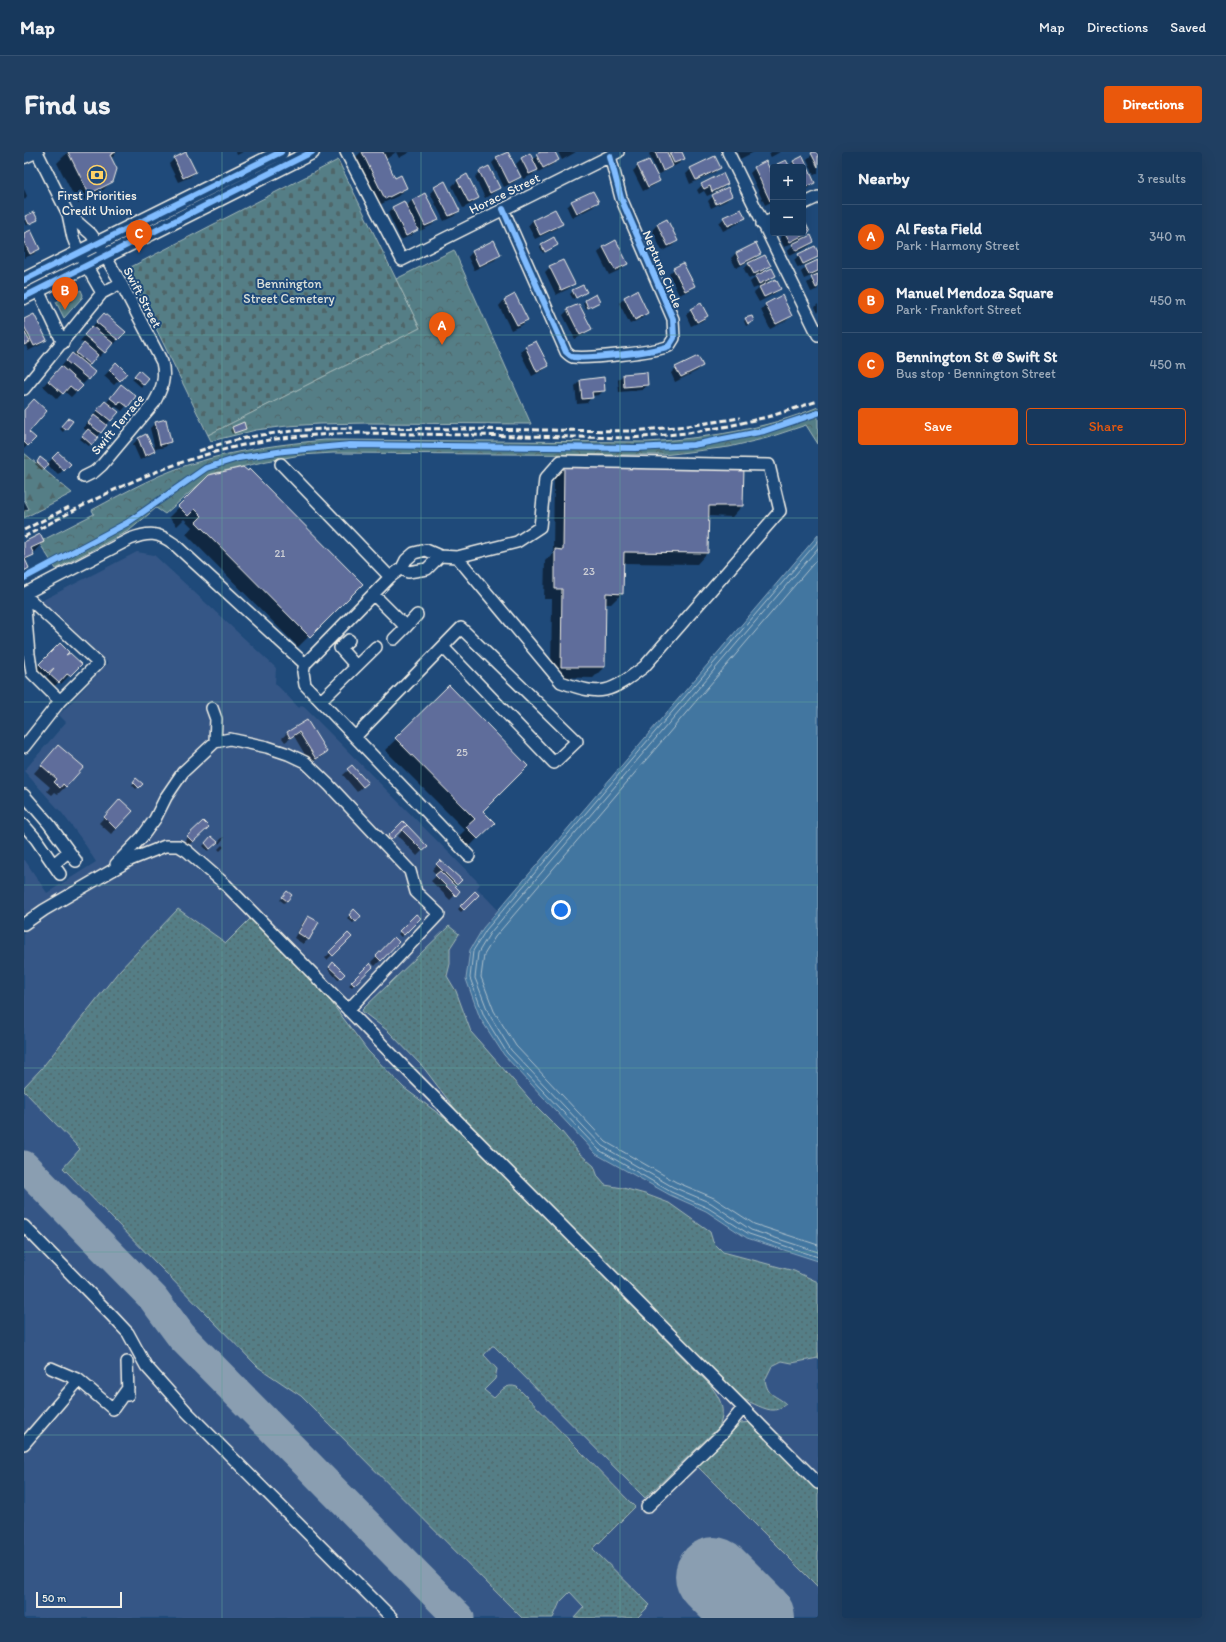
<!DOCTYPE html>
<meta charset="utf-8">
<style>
:root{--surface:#17385c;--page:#203f62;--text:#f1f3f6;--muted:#9eacbb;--line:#365272;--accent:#ea580c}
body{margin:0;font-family:Itim,sans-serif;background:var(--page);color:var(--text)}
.controls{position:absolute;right:12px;top:12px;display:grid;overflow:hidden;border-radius:4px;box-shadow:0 4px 16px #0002}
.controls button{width:36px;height:36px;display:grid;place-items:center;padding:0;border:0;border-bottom:1px solid var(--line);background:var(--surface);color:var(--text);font:20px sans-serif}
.scale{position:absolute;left:12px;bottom:10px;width:86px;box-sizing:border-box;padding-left:4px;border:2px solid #f4f1e8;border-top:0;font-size:11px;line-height:14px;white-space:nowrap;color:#f4f1e8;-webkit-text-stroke:3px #1f4a7a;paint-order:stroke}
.you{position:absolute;left:537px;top:758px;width:14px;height:14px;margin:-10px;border:3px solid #fff;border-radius:50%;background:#1a73e8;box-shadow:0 0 0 6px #1a73e833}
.badge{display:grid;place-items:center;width:26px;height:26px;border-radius:50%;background:var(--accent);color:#fff;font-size:13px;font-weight:700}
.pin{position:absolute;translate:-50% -33px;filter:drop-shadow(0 1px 2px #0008)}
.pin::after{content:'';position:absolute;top:21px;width:14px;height:12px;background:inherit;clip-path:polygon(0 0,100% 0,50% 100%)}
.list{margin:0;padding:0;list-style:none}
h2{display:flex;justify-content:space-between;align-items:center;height:52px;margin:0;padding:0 16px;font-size:17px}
h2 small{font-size:13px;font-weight:400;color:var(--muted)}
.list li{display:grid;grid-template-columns:26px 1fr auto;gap:12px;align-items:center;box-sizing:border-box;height:64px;padding:0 16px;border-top:1px solid var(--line)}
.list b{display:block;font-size:15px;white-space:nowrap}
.list p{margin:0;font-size:13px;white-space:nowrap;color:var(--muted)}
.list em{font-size:13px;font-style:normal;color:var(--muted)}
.actions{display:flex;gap:8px;padding:12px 16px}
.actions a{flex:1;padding:9px 0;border:1px solid var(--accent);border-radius:4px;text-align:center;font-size:14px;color:var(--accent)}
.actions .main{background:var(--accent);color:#fff}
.map{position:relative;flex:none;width:794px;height:1466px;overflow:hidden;border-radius:4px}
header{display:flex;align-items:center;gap:24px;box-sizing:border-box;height:56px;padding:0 20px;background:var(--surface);border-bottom:1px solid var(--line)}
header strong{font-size:19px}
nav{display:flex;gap:22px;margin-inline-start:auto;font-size:14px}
.intro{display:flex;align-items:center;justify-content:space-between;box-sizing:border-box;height:96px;padding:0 24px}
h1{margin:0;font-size:28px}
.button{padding:10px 18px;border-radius:4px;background:var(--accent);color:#fff;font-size:14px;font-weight:700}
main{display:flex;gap:24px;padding:0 24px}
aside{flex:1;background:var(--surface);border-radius:4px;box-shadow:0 4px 16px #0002}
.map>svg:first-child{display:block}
.built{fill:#365786}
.grass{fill:url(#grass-dots);stroke:#a4b8b7}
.forest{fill:url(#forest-firs);stroke:#a4b8b7}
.cemetery{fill:url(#cemetery-stones);stroke:#a4b8b7}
.park{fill:url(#park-crowns);stroke:#a4b8b7}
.water{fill:#4376a0;stroke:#8aa7bd}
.shadow{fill:#0007}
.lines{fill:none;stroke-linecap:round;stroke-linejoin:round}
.shore{stroke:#adc0cb;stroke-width:1}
.taxiway{stroke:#8a9eb1;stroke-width:31}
.runway{stroke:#8a9eb1;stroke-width:78}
.building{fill:#5f6d9b;stroke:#f4f1e8}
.minor-casing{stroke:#f4f1e8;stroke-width:14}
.major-casing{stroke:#f4f1e8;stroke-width:17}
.minor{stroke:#1f4a7a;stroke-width:11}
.major{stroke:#1f4a7a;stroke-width:14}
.rail{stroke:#f4f1e8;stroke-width:3;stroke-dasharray:6 3;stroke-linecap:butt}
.cycleway-casing{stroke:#1f4a7a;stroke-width:8}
.cycleway{stroke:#80bcff;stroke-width:6}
.grid{fill:none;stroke:#5fa199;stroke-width:1;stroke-opacity:0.55}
.labels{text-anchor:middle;stroke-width:4;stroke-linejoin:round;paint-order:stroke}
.number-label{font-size:11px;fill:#cfd0d5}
.street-label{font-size:13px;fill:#f4f1e8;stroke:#1f4a7a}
.poi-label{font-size:13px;fill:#f4f1e8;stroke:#1f4a7a}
.park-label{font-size:13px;fill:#dce0d9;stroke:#1f4a7a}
</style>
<header>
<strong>Map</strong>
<nav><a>Map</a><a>Directions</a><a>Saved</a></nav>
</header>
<div class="intro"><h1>Find us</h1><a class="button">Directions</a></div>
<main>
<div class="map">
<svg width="794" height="1466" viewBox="0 0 794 1466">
<defs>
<pattern id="grass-dots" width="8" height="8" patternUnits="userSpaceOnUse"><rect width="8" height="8" fill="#557e86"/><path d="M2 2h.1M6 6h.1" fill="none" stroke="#506669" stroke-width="1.8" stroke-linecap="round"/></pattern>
<pattern id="forest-firs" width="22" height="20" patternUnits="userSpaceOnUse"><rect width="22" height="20" fill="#557e86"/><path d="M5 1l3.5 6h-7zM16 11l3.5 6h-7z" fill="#506669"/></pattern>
<pattern id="cemetery-stones" width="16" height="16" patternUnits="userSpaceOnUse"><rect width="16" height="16" fill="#557e86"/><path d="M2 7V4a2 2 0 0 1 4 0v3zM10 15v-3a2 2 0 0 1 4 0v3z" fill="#506669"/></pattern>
<pattern id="park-crowns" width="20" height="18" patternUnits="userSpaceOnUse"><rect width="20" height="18" fill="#557e86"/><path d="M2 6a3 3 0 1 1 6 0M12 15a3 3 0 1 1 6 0" fill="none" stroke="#506669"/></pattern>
</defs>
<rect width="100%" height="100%" fill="#1f4a7a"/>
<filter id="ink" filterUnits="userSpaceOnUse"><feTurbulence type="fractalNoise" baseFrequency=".025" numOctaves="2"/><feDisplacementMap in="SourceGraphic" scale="8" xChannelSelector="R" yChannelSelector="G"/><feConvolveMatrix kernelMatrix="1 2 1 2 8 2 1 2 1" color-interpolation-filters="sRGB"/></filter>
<g filter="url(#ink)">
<path class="built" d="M113,400L130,403L252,516L251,531L275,556L278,553L456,732L453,736L474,758L459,776L446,798L456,866L480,903L572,1002L646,1043L682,1059L723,1086L794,1109V1466H0V707L23,741L72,710L59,689L38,661L0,619L42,570L35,563L84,511L40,469L17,449Z"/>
<path class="grass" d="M154,757L202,791L227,766L307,850L344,899L380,936L430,973L686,1233C697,1247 702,1258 695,1275L621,1346L470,1194H468L460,1203L473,1217L471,1227L460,1238L470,1246C477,1239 482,1231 493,1235L611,1355L569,1397L626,1453L613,1466H550L560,1455L546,1440L536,1450L529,1466H498L277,1244L234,1215L39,1016L56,997L0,939V935L17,917L95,819Z
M425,774L435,782L426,796V812L423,824L432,839L447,880L510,952L538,980L555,1001L570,1014L574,1025L581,1033L599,1036L621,1042L645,1051L686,1080L689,1090L699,1100L770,1119L794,1130V1206L768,1211L758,1209L748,1214L741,1228C744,1245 751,1242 762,1252C759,1254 754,1258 750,1258C742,1259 727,1250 719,1247L438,966L399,915L364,879L339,860L338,858Z
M727,1270L794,1339V1435L673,1314L717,1271Z"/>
<path class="forest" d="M0,301L48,341L0,366V359L5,357L0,347Z"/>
<path class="cemetery" d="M314,8L396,176L184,283L103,117Z"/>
<path class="park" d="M430,98L507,272L343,271L295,272L263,274L232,278L187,289L184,283L396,176L372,127Z
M57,138L59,143L58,146L40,166L32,150Z
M794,255V292L782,273L743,286L705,295L640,303L309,301L277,303L243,309L187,322L141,362L132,356L106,378L32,417L16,392L20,390L19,388L70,362L68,358C103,339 139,319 177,309C217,297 259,292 301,288L624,290C681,286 740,278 794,255Z"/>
<path class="water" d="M794,383V1109L723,1086L682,1059L646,1043L572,1002L480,903L456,866L442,827L446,798L459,776Z"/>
<path class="shadow" d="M44,0H93L87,7L88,29L77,40L54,52L33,11Z
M212,0H219L213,3Z
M337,0H386L375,6L372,0L361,8L370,27L382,36L374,44L353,54L330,7Z
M519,0H529L533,8L528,13L514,20L513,18L508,23L499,27L492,12L497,7L505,3L508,8Z
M534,0H552L538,8Z
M627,0H658L660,7L654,12L634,23L625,2Z
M713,0H730L716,7Z
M747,0H756L747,5L745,2Z
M791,0H794V21L790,23L783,7Z
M162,1L171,20L166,25L154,30L145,12L150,7Z
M778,5L790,30L785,36L779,38V15H752L754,13L764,15L770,9Z
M473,6L496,25L490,30L480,35L468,11Z
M614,14L635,29L629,34L619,39L609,19Z
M696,16L690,21L666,32L662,22L667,17Z
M731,16L749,27V49L741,53L726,21Z
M456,20L475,36L469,41L461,46L451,25Z
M434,28L454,46L449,51L439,56L428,34Z
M703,32L698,37L683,44L680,39L675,42L673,38L678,33Z
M411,36L435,59L430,64L420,69L406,41Z
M0,37L3,44L0,48Z
M401,42L413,68L408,73L396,79L394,76L388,83L377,88L364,61L369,56L382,55L388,48Z
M689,44H707L702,49L687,56L684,49Z
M548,50H574L569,55L548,66L543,55Z
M2,65L13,67L2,74L0,69Z
M700,66H720L715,71L699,79L695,71Z
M509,68L537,71L532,77L511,87L504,74Z
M643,68L653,89L648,94L638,99L628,78L633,73Z
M779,72L785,80L780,85L760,95L756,86L761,81H779Z
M0,82L15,96L10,102L0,106Z
M789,90L784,95L766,104L764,98L769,93Z
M518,92L533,93L519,101L516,95Z
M579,95L603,111L598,117L585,123L574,101Z
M449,99L476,102L471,108L450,118L444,105Z
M712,101L736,102L728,110L745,114L737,122L750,124L742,132L756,137L750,142L735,150L730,141L739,133L729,137L726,130L735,122L725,127L720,117L728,108L712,116L707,106Z
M794,102L789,109L774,116L770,108L775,103Z
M794,109V121L780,127L777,120L782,115Z
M526,115L550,132L544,137L532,143L521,120Z
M650,117L670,134L664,139L655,143L645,122Z
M794,123V137L787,140L783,131Z
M549,139L561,140L549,147L546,142Z
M491,143L503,168L498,173L487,178L475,154L480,148Z
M572,143L575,150L562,157L559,151Z
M601,146L623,161L618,166L606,172L595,151Z
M742,152L767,164L762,169L746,177L737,158Z
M794,152V161L791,155Z
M667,157L683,164L678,169L667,174L662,163Z
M544,158L566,177L561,182L551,187L539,163Z
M75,167L94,188L89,193L88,192L75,205L73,203L63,215L64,227L59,232L55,229L54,230L58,234L47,245L40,239L33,247L19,234L43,208L60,192L56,189Z
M722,167L729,169L722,174L720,169Z
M0,168L22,188L16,193L4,199L2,193L0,195Z
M512,190L524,214L518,219L508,224L496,200L501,195Z
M92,212L102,221L90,233L80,224Z
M678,214L673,219L651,230L647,221L652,216Z
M115,220L124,227L117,235L108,227Z
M599,223L623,233L618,238L595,240L594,228Z
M556,229L580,238L575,243L568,244L563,251L553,252L551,234Z
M92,239L110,245L98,259L91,254L88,256L93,260L65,294L56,287L63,279L59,276L76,255L82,251Z
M0,258L4,280L10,286L0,297Z
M42,269H47L39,280L36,277Z
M141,269L146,290L141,295L131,297L126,276L131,271Z
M209,275L221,276L208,282L206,278Z
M122,283L130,299L125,304L116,308L109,292L114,287Z
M34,301L45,312L34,323L23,312L18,318L11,312L16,307L23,312Z
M540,313L718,354L708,365L684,364L683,401L673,412L599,411L598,441L587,452H581L580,515L569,526L527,525L528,447H520L521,409L529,401L530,324Z
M186,324L338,432L274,495L162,382L168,375L160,367L153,374L145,365Z
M0,349L4,356L0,360Z
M19,390L1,410L4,416L0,420V391Z
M36,492L38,506L56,512L37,532L35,530L26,538L18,531L25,521L16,528L8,520Z
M425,535L457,659L469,671L443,697L432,687L441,678L361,598Z
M283,569L302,600L297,605L286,611L270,584L261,590L258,586L263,581Z
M26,603L42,634L34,642L31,640L28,643L23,639L26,635L10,621Z
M328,615L342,631L333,640L319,623Z
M112,628L117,632L112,637L108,633Z
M91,653L108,659L87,682L75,671Z
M379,670L402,695L393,704L374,684L378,679L377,678L365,689L362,687Z
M179,671L183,675L163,695L159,690Z
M187,685L192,690L184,699L179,694Z
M199,685L200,686L195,692L194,690Z
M198,693L200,695L196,699L194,697Z
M416,709L436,728L430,735L435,739L426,748L407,729L413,723L408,718Z
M451,740L454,743L437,760L434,757Z
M263,741L267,743L260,751L256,748Z
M330,759L336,764L329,771L323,766Z
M393,763L395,766L377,785L374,782Z
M284,765L285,787L279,792L270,786L279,770Z
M324,783L326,785L303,808L301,806Z
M370,786L374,790L351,814L347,810Z
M309,812L320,822L314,828L304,817Z
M346,813L348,815L328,835L325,833Z"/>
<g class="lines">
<path class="shore" d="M794,389L462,778L449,799L446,826L460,864L483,901L575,998L647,1040L684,1056L725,1082L794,1105
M794,396L466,781L454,801L451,826L465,862L487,898L578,994L649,1035L687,1051L727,1078L794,1100
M794,406L471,785L460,803L457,825L470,859L492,894L582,990L652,1030L690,1046L730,1072L794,1093"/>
<path class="taxiway" d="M0,1014L129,1146L158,1185L435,1466"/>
<path class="runway" d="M690,1424L732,1466"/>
</g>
<path class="building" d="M44,0H92L86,3L93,17L89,30L65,42Z
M162,0L172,20L159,26L150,6Z
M338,0H359L371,26L377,23L383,36L361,47Z
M484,0L497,25L485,31L472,5Z
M517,0H531L535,8L519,16L512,2Z
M631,0H643L649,14L639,19Z
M645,0H658L661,7L650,11Z
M789,0H794V15L787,1Z
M506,1L514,18L505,22L497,6Z
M691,4L697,16L672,28L666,16Z
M779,4L791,31L782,35L779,29V15H772L769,9Z
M625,8L636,29L624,35L613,13Z
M762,8L766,15H755L753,12Z
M742,9L749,24V47L746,49L730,15Z
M465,14L476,36L466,41L455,19Z
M699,21L704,32L688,40L686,34L680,37L677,32Z
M443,22L455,46L445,51L433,28Z
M421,29L436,59L425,64L410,35Z
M704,35L708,44L692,52L688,43Z
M569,39L575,50L553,61L547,49Z
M401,41L415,68L401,74L388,48Z
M380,49L394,78L382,84L368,55Z
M531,57L539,72L516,83L509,68Z
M717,57L722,66L704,74L699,65Z
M10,60L14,68L5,72L1,64Z
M643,67L654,89L644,94L633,72Z
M781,70L786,80L766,90L761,81H779V71Z
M7,78L16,97L6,102L0,90V81Z
M787,83L790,90L772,99L768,92Z
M530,85L534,93L521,100L517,92Z
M470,88L477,103L455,114L448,99Z
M592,88L604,112L591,118L579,95Z
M732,91L737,102L717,112L712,101Z
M791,94L794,100V105L779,112L774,102Z
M741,103L747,114L730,122L724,111Z
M539,108L551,132L537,138L525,114Z
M794,108V119L785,123L781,114Z
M659,111L671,134L661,139L649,116Z
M748,116L752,124L735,132L731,124Z
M794,122V135L792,136L787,125Z
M752,127L757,137L740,145L735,135Z
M559,133L563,140L552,146L548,138Z
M613,138L624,161L611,168L600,145Z
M491,142L504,168L493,173L480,148Z
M572,142L576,150L564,156L561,148Z
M758,143L768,164L752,172L741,152Z
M677,151L684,164L673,170L666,157Z
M555,152L568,177L556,183L543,157Z
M80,161L102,180L94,188L72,170Z
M10,162L23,188L10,194L0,174V167Z
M728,164L730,169L724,172L721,166Z
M68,174L89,191L81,201L60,183Z
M0,179L6,190L0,193Z
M512,189L525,214L513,220L501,194Z
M60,191L74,203L66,213L52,201Z
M48,201L71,220L65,228L42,209Z
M674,204L679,214L657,225L651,215Z
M92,210L103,221L96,229L85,218Z
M37,214L59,234L53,240L46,234L39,242L24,229Z
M115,218L125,227L120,233L110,224Z
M623,220L624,233L600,235L599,222Z
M580,225L581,239L568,240L569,246L558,247L556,228Z
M97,232L112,244L104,255L96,249L94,252L86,246Z
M10,247L23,259L5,280L12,286L4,294L0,290V258Z
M81,249L95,260L87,269L73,258Z
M70,263L83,273L77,281L64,271Z
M44,266L49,269L42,278L37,274Z
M142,267L147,290L136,293L131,270Z
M220,270L222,277L210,281L208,275Z
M64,277L74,285L68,293L58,284Z
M122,282L131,299L121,304L114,286Z
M34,300L47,312L40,319L28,306Z
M16,305L25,312L21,317L13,310Z
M540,312L720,315L719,354H685L684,401L600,400L599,442L582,441L581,515H537L538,437H531V397L539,398Z
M219,315L224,319L225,317L339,432L286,485L172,370L178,364L171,357L164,364L154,354L185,323Z
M16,382L20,390L7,396L10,403L1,407L5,416L0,419V390Z
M36,491L45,500L42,503L46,501L58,512L46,524L43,522L35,531L25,522L30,516L24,521L15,512Z
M425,533L504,614L459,659L471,671L454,687L442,675L451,667L371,586Z
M283,568L303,600L292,607L275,580L266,586L263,580Z
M34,593L60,615L42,635L39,632L36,636L30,630L33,627L17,613Z
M328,613L344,631L339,635L323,617Z
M112,626L119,632L115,636L109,630Z
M96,647L109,659L92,677L80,665Z
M179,669L185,675L169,690L163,684Z
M379,669L383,673L367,688L364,684Z
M383,673L404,695L399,699L378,678Z
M187,684L194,690L186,697L181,691Z
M416,708L438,728L433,733L412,712Z
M416,719L436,739L432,744L411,723Z
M263,739L268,743L263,749L258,745Z
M451,739L455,743L440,758L436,754Z
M330,757L337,764L332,770L325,763Z
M392,762L397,766L380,783L375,779Z
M284,764L295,770L285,788L274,781Z
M324,781L328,785L309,804L305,800Z
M370,785L375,790L357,809L352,804Z
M309,810L321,822L317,826L305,815Z
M346,811L349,815L330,833L327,830Z"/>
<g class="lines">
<defs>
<path id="minor" d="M13,0L44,62L49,86L55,101L78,141
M322,0L378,108L594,0
M704,0L794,183
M779,52L794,45
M479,57L542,200C544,202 546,204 549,205C563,207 632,200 645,194L650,186L649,167L597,46L586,4
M44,62L67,82L74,92L97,131L138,210C142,226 138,237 130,251L78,313L70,320L60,325
M738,72L749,67
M14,138L39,191
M0,237L78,141L97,131
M257,312L366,425
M433,405L537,530C579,545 585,541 620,515L756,359L745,313L537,309L521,327L516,375L493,390L433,405L416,404L402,398L390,401L382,408L378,416L366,425L281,512L279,520L281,533L445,704
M378,416L384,420L403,417L416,404
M0,442L106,387C125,380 134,380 150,392L281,512
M0,442L74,511L36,549L0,595
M349,442L382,475L370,487
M0,445L5,502L8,521L36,549
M382,475L393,463
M325,488L316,496L332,514
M297,549L352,495
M188,556L192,567L191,590
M331,585L437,476L553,589L530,611L419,495
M0,643L25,672L52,709
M0,673L12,687L36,722
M30,712L45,699
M92,712L118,685L131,667L142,645L159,620L191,590L206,587L243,595L264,602L281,610L305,633L386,719L392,740L415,762L324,858
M0,772L20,758L106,708L141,694H155L163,699L202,733L387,922L794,1331
M0,1074L89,1165L104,1181L122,1214L163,1260L368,1466
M103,1210L104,1243
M27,1216L55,1228
M0,1292L55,1228L89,1257L104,1236
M623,1355L698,1282L719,1256"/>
<path id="major" d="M0,4L9,0
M0,128L257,0
M0,145L288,0"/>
</defs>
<use href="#minor" class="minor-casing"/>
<use href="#major" class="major-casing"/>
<use href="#minor" class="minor"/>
<use href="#major" class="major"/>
<path class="rail" d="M347,276L608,279L663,274L716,266
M175,299C224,281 277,277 329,276
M0,378L45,355
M0,385C34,367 68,348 103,332C152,310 206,293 259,286C284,283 310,282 335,281L608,286L664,281L705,274L747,264L794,249"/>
<defs>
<path id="cycleway" d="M479,57L542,200C544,202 546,204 549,205C563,207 632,200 645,194L650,186L649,167L597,46L586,4
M0,128L257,0
M0,145L288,0
M0,426L103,371L182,316L214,306L260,299L326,293L612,296L669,293L740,279L794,261"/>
</defs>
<use href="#cycleway" class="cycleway-casing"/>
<use href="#cycleway" class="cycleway"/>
</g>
</g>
<path class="grid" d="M198,0V1466M397,0V1466M596,0V1466M0,183H794M0,366H794M0,550H794M0,733H794M0,916H794M0,1100H794M0,1283H794"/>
<defs>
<symbol id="bank-ring" viewBox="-11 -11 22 22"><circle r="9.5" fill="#1f4a7a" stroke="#ffd166" stroke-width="1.5"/><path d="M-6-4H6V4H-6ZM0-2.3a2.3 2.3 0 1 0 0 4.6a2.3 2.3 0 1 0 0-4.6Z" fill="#ffd166"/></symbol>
</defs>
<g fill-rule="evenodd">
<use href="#bank-ring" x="62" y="12" width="22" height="22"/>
</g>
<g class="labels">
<g class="number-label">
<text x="256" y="405">21</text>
<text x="565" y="423">23</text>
<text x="438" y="604">25</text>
</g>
<g class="street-label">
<text transform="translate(480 41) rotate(-26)" y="5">Horace Street</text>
<text transform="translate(639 117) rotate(67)" y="5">Neptune Circle</text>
<text transform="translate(119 145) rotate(62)" y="5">Swift Street</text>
<text transform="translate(93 272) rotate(-50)" y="5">Swift Terrace</text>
</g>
<g class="poi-label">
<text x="73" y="48">First Priorities<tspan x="73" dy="15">Credit Union</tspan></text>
</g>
<g class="park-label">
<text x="265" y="136">Bennington<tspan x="265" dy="15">Street Cemetery</tspan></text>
</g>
</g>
</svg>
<div class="controls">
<button>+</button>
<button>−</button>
</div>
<div class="scale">50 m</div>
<div class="you"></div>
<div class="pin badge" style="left:418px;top:193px">A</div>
<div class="pin badge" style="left:41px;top:158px">B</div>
<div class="pin badge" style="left:115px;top:101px">C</div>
</div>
<aside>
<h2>Nearby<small>3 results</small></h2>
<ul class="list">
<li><span class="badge">A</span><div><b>Al Festa Field</b><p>Park · Harmony Street</p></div><em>340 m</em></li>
<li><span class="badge">B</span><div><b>Manuel Mendoza Square</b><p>Park · Frankfort Street</p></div><em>450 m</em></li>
<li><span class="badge">C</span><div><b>Bennington St @ Swift St</b><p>Bus stop · Bennington Street</p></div><em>450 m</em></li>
</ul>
<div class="actions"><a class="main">Save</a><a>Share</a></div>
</aside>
</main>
